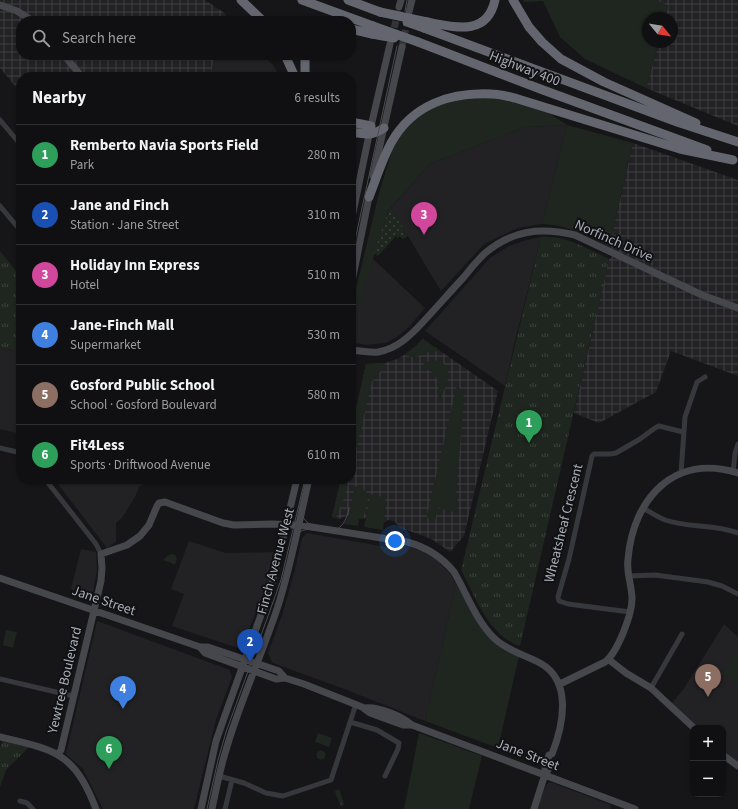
<!DOCTYPE html>
<meta charset="utf-8">
<style>
:root{--surface:#101012;--page:#1e1e20;--text:#f1f3f6;--muted:#9c9d9f;--line:#303032;--accent:#f2b134}
body{margin:0;font-family:"Source Sans 3",sans-serif;background:var(--page);color:var(--text)}
.controls{position:absolute;right:12px;bottom:12px;display:grid;overflow:hidden;border-radius:8px;box-shadow:0 1px 3px #0004}
.controls button{width:36px;height:36px;display:grid;place-items:center;padding:0;border:0;border-bottom:1px solid var(--line);background:var(--surface);color:var(--text);font:20px sans-serif}
.compass{position:absolute;left:642px;top:12px;width:36px;height:36px;border-radius:50%;background:var(--surface);box-shadow:0 1px 3px #0004;rotate:120deg}
.you{position:absolute;left:395px;top:541px;width:14px;height:14px;margin:-10px;border:3px solid #fff;border-radius:50%;background:#1a73e8;box-shadow:0 0 0 6px #1a73e833}
.badge{display:grid;place-items:center;width:26px;height:26px;border-radius:50%;background:var(--accent);color:#fff;font-size:13px;font-weight:700}
.pin{position:absolute;translate:-50% -33px;filter:drop-shadow(0 1px 2px #0008)}
.pin::after{content:'';position:absolute;top:21px;width:14px;height:12px;background:inherit;clip-path:polygon(0 0,100% 0,50% 100%)}
.list{margin:0;padding:0;list-style:none}
h2{display:flex;justify-content:space-between;align-items:center;height:52px;margin:0;padding:0 16px;font-size:17px}
h2 small{font-size:13px;font-weight:400;color:var(--muted)}
.list li{display:grid;grid-template-columns:26px 1fr auto;gap:12px;align-items:center;box-sizing:border-box;height:60px;padding:0 16px;border-top:1px solid var(--line)}
.list b{display:block;font-size:15px;white-space:nowrap}
.list p{margin:0;font-size:13px;white-space:nowrap;color:var(--muted)}
.list em{font-size:13px;font-style:normal;color:var(--muted)}
.icon{flex:none;width:22px;height:22px;fill:none;stroke:currentColor;stroke-width:2;stroke-linecap:round;stroke-linejoin:round}
.map{position:relative;flex:none;width:738px;height:809px;overflow:hidden}
.search{position:absolute;background:var(--surface);box-shadow:0 1px 3px #0004;left:16px;top:16px;width:340px;height:44px;display:flex;align-items:center;gap:10px;box-sizing:border-box;padding:0 14px;border-radius:16px;color:var(--muted);font-size:15px}
.panel{position:absolute;background:var(--surface);box-shadow:0 1px 3px #0004;left:16px;top:72px;width:340px;height:412px;border-radius:16px}
.map>svg:first-child{display:block}
.built{fill:#222225}
.industrial{fill:url(#industrial-grid)}
.grass{fill:#1e261f}
.park{fill:url(#park-tufts)}
.garden{fill:url(#garden-dots)}
.lines{fill:none;stroke-linecap:round;stroke-linejoin:round}
.secondary-tunnel{stroke:#333438;stroke-width:7;stroke-dasharray:7 3.5;stroke-linecap:butt}
.street{stroke:#37383d;stroke-width:5}
.secondary{stroke:#45474d;stroke-width:7}
.highway{stroke:#63666e;stroke-width:9}
.tram{stroke:#4a4c52;stroke-width:1}
.highway-bridge{stroke:#63666e;stroke-width:9}
.labels{text-anchor:middle;stroke-width:4;stroke-linejoin:round;paint-order:stroke}
.street-label{font-size:14px;fill:#a8adb8;stroke:#111113}
</style>
<div class="map">
<svg width="738" height="809" viewBox="0 0 738 809">
<defs>
<pattern id="industrial-grid" width="8" height="8" patternUnits="userSpaceOnUse"><rect width="8" height="8" fill="#222225"/><path d="M0 4h8M4 0v8" fill="none" stroke="#3f3f43"/></pattern>
<pattern id="park-tufts" width="24" height="20" patternUnits="userSpaceOnUse"><rect width="24" height="20" fill="#1e261f"/><path d="M3 7l-1-3M5 7V3M7 7l1-3M15 17l-1-3M17 17v-4M19 17l1-3" fill="none" stroke="#3c433d"/></pattern>
<pattern id="garden-dots" width="8" height="8" patternUnits="userSpaceOnUse"><rect width="8" height="8" fill="#1e261f"/><path d="M2 2h.1M6 6h.1" fill="none" stroke="#3c433d" stroke-width="1.8" stroke-linecap="round"/></pattern>
</defs>
<rect width="100%" height="100%" fill="#161618"/>
<path class="built" d="M215,55H263L273,65L280,77H210Z
M567,125L542,224L518,228L484,244L441,291L391,208L430,164L525,127Z
M351,152L355,155L351,180Z
M541,237L515,341L505,386L425,331L490,258L509,246L527,240Z
M372,258L425,308L408,328L397,337L386,343L366,345L351,342V329Z
M0,347L21,353V434L0,429Z
M54,479H151L139,487L135,497L122,518L116,523V542L107,548Z
M307,533L398,549L400,545L413,548L421,551L437,560L451,575L456,584L425,721L347,690L273,663L271,660L268,653L283,612L295,569L302,538Z
M189,541L226,553L276,552L272,573L241,649L172,626L184,594L171,589Z
M81,549L96,552L97,571L92,596L71,589Z
M97,621L230,670L232,677L216,720L194,809H103L83,769L66,754Z
M724,624L738,637V763L723,751V728H698L672,703L683,690Z
M550,782L611,805L610,809H537L546,785Z"/>
<path class="industrial" d="M0,0H205L226,14L224,21H21V55H215L210,77H21V93L0,68Z
M654,0H738V126L646,88L659,42H672V18H665L668,6Z
M633,143L738,180V376L671,351L656,392L599,423L574,413L609,259L612,257L609,247Z
M423,339L498,391L464,536L450,552L433,540L419,534L402,529L394,521L388,520L384,523L350,515L339,519L332,517L341,479H351V432L366,364L385,363L397,359L404,355L416,346Z"/>
<path class="grass" d="M523,0H654L668,6L665,18H648V42H659L646,88L585,59L560,37L543,1L524,2Z
M487,97L524,104L544,110L567,125L633,143L609,247C585,234 570,226 542,224L567,125L525,127L430,164L388,211L351,329V314L357,285L379,193L394,144L414,118L443,102Z
M423,339L441,352C430,350 425,353 415,358L404,355L416,346Z
M430,360C456,361 449,381 441,397H438C440,383 437,371 423,368L424,363Z
M385,363L383,369L372,381L351,471V433L366,364Z
M457,385L462,391L464,398L456,494L459,513L438,508L435,521L428,519L427,515Z
M341,479H349L345,496L336,518L332,517Z
M355,487L361,488L369,494L363,519H359L358,526L344,524L349,514Z
M371,494L382,497L386,501L383,530L364,527Z
M456,584L480,625L519,656L498,748L425,721Z
M6,630L17,632L13,648L3,645Z
M738,650V683L723,674Z
M318,733L332,738L329,747L315,742Z
M419,733L482,756L469,809H404Z"/>
<path class="park" d="M541,237C566,235 587,249 609,259L520,646C488,635 476,598 461,570Z
M0,251L21,277V353L0,347Z
M172,554L175,555L177,559L175,564L163,560L169,555Z
M2,741L29,747L6,770L0,787V748Z
M316.5 755a4.5 4.5 0 1 1 9 0a4.5 4.5 0 1 1-9 0Z
M339,789L344,804L341,806C339,800 336,797 335,791Z"/>
<path class="garden" d="M391,208L408,236L403,239L399,236L398,238L396,236L378,256L374,253L388,211Z"/>
<g class="lines">
<path class="secondary-tunnel" d="M392,38L399,7
M402,47L408,18"/>
<path class="street" d="M0,120L21,145
M0,206L21,231
M0,448L21,453
M733,472L735,453L738,444
M681,473L685,417L697,382L705,377
M45,479L96,544L101,554
M643,508C650,512 657,517 665,520C688,528 714,524 738,533
M629,576L655,575L708,582L722,586L738,594
M630,612L568,604L559,601L558,597L569,559L592,456L594,454H611L616,453L640,439L655,428L659,426L683,432
M0,679L73,696
M651,688L682,634
M350,722L377,730L399,743L398,749L385,776
M219,776L244,783L266,793L283,796L331,780L356,704
M20,801L27,803L33,809
M225,809L232,780"/>
<path class="secondary" d="M0,5L17,11L33,21
M399,7L401,0
M409,12L412,0
M64,55L82,77
M373,176L402,47
M351,222L369,135L390,44
M351,286L370,192
M351,350C360,351 370,353 378,352C397,349 411,335 423,322C437,307 450,292 464,277C470,269 477,261 484,254C512,230 540,227 575,235L702,295L738,308
M0,578L200,647H208L279,671L285,678
M200,647L205,653L276,679L285,678L304,684L362,707L370,713L403,725H412
M608,659L626,673L651,688L694,728
M560,684L605,662C618,652 632,614 632,599C632,585 626,573 628,559C633,499 674,453 738,473
M364,708C378,706 401,716 412,725L635,809
M0,737C55,750 74,752 96,809
M58,754L61,750L101,581L102,568L101,554L127,545L140,536L149,525L157,506L159,503L165,502L223,523L234,525L272,524L299,525L407,542C426,547 441,556 454,572C467,594 476,621 495,639C508,651 525,655 540,663C573,681 563,726 552,754L549,755L545,767V774
M723,755L738,766
M201,809L216,741L223,721L272,584L297,479
M212,809C216,789 220,769 226,750C240,701 262,655 278,606C291,565 299,522 309,479
M534,809L545,774L548,770"/>
<path class="highway" d="M241,0L263,21
M302,0L373,26
M348,0L380,12
M513,0L529,27L542,42L561,59L604,82L696,123
M427,22C454,27 487,37 495,0
M424,28L677,122L738,142
M351,29L372,34
M418,42L543,90L707,150
M285,55L295,77
M305,55V72L307,77
M351,122L371,126
M351,132C366,134 370,137 384,128
M369,197C376,179 382,160 391,143C412,105 450,92 492,94C500,94 510,97 518,99L680,149L733,160"/>
<path class="tram" d="M405,11L407,0
M351,259L397,46
M300,507C301,519 308,525 318,527
M292,540C308,512 339,553 349,509
M207,809L218,760L226,732L281,580L305,479"/>
<path class="highway-bridge" d="M380,12L427,22
M407,22L424,28
M373,26L418,42
M372,34L394,38"/>
</g>
<g class="labels">
<g class="street-label">
<text transform="translate(525 68) rotate(21)" y="5">Highway 400</text>
<text transform="translate(614 240) rotate(24)" y="5">Norfinch Drive</text>
<text transform="translate(563 523) rotate(-76)" y="5">Wheatsheaf Crescent</text>
<text transform="translate(275 561) rotate(-75)" y="5">Finch Avenue West</text>
<text transform="translate(104 600) rotate(19)" y="5">Jane Street</text>
<text transform="translate(64 680) rotate(-77)" y="5">Yewtree Boulevard</text>
<text transform="translate(528 754) rotate(21)" y="5">Jane Street</text>
</g>
</g>
</svg>
<div class="controls">
<button>+</button>
<button>−</button>
</div>
<svg class="compass" viewBox="-18 -18 36 36"><path d="M0-13l5 13h-10z" fill="#e53935"/><path d="M0 13l5-13h-10z" fill="#9c9d9f"/></svg>
<div class="you"></div>
<div class="pin badge" style="left:529px;top:443px;background:#2e9e5b">1</div>
<div class="pin badge" style="left:250px;top:662px;background:#1a4fb4">2</div>
<div class="pin badge" style="left:424px;top:235px;background:#d1479c">3</div>
<div class="pin badge" style="left:123px;top:709px;background:#3f7fe0">4</div>
<div class="pin badge" style="left:708px;top:697px;background:#8d6e63">5</div>
<div class="pin badge" style="left:109px;top:769px;background:#2e9e5b">6</div>
<div class="search"><svg class="icon" aria-label="search" viewBox="0 0 24 24"><circle cx="10" cy="10" r="6"/><path d="M15 15l6 6"/></svg>Search here</div>
<section class="panel">
<h2>Nearby<small>6 results</small></h2>
<ul class="list">
<li><span class="badge" style="background:#2e9e5b">1</span><div><b>Remberto Navia Sports Field</b><p>Park</p></div><em>280 m</em></li>
<li><span class="badge" style="background:#1a4fb4">2</span><div><b>Jane and Finch</b><p>Station · Jane Street</p></div><em>310 m</em></li>
<li><span class="badge" style="background:#d1479c">3</span><div><b>Holiday Inn Express</b><p>Hotel</p></div><em>510 m</em></li>
<li><span class="badge" style="background:#3f7fe0">4</span><div><b>Jane-Finch Mall</b><p>Supermarket</p></div><em>530 m</em></li>
<li><span class="badge" style="background:#8d6e63">5</span><div><b>Gosford Public School</b><p>School · Gosford Boulevard</p></div><em>580 m</em></li>
<li><span class="badge" style="background:#2e9e5b">6</span><div><b>Fit4Less</b><p>Sports · Driftwood Avenue</p></div><em>610 m</em></li>
</ul>
</section>
</div>
